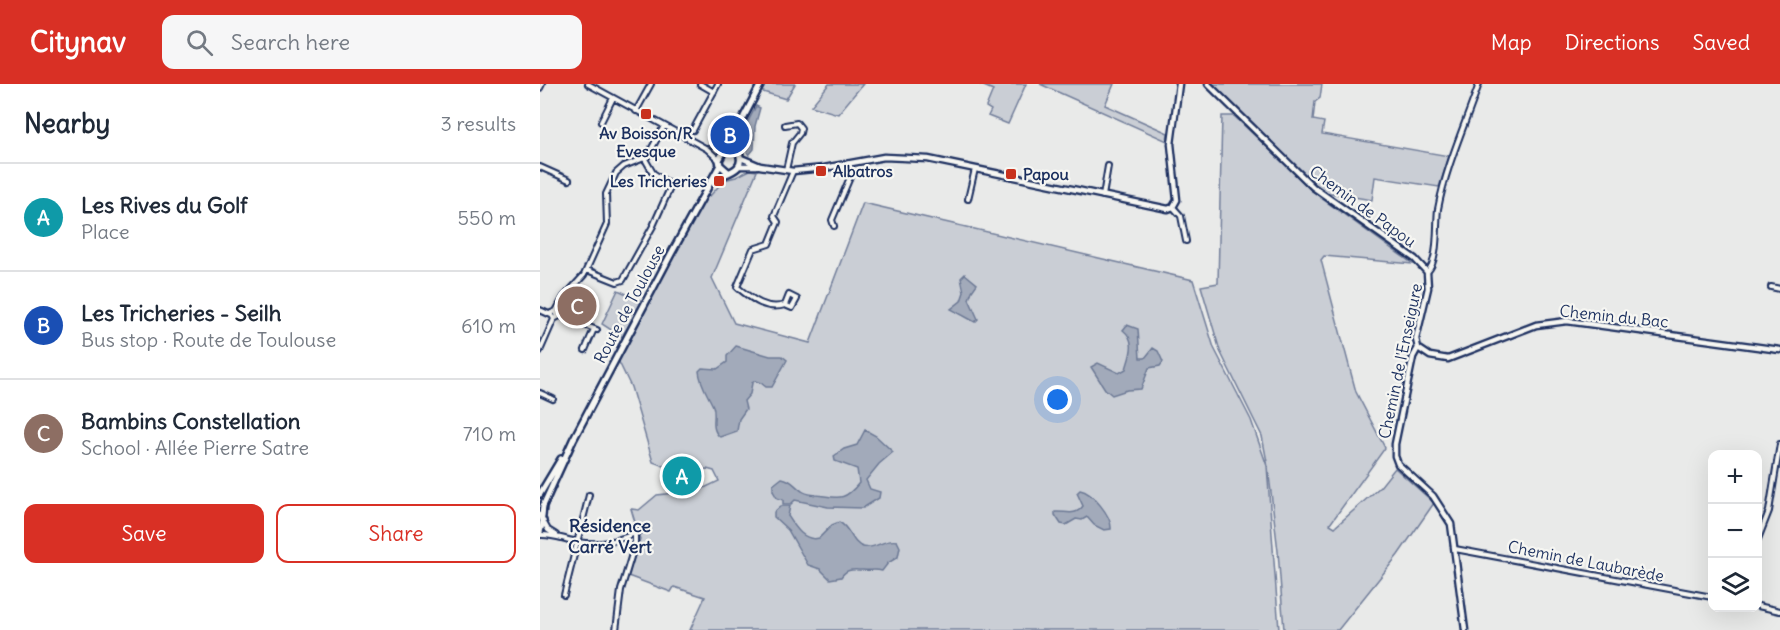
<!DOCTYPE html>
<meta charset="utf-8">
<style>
:root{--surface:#fff;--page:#f6f6f7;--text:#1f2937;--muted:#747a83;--line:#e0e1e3;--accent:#d93025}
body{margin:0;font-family:Delius,sans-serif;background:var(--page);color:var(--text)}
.controls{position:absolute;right:18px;bottom:18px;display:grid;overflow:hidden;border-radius:12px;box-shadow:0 6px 24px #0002}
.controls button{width:54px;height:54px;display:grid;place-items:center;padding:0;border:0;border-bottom:2px solid var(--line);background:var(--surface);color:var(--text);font:30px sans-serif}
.you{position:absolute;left:518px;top:316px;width:21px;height:21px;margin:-15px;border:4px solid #fff;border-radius:50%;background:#1a73e8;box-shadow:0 0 0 9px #1a73e833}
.badge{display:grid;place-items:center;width:39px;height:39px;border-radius:50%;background:var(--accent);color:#fff;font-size:20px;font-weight:700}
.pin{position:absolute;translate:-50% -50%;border:3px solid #fff;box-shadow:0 2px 6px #0006}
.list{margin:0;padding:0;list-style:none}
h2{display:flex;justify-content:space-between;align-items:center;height:78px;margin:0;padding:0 24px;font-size:26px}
h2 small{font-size:20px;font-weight:400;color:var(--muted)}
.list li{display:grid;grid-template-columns:39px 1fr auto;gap:18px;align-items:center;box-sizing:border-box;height:108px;padding:0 24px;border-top:2px solid var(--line)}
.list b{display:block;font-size:22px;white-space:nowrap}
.list p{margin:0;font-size:20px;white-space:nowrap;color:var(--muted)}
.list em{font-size:20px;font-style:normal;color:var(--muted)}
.actions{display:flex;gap:12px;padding:18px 24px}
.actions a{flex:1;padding:14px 0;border:2px solid var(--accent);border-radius:12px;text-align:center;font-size:21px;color:var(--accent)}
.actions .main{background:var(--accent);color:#fff}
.icon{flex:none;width:33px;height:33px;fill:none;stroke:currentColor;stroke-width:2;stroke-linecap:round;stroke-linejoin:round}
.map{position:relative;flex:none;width:1240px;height:546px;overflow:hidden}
header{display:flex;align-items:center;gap:36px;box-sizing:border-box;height:84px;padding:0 30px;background:var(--accent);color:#fff}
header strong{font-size:28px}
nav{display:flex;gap:33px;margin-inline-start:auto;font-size:21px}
.search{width:420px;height:54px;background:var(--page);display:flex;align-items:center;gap:15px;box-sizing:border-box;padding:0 21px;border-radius:12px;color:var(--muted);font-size:22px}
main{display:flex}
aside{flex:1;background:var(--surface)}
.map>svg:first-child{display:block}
.green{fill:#caced5;stroke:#727e9a;stroke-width:1.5}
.water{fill:#a2aaba;stroke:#6c7995;stroke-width:1.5}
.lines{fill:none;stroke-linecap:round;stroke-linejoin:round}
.minor-casing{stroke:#1b2f5e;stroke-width:8}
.tertiary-casing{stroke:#1b2f5e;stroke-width:9}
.secondary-casing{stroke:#1b2f5e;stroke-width:10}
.minor{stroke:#f6f6f2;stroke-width:4}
.tertiary{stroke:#f6f6f2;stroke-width:4.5}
.secondary{stroke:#f6f6f2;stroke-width:5}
.poi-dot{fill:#c8321e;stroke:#f6f6f2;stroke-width:2}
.labels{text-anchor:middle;stroke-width:4.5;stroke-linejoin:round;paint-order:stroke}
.poi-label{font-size:16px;font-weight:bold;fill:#1b2f5e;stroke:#f6f6f2;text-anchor:start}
.street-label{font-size:16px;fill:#1b2f5e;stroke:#f6f6f2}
.neighbourhood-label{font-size:18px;font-weight:bold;fill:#1b2f5e;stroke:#f6f6f2}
</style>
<header>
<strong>Citynav</strong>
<div class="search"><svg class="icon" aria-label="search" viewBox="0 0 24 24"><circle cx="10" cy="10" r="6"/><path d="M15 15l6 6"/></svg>Search here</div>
<nav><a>Map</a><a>Directions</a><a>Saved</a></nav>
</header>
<main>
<aside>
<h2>Nearby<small>3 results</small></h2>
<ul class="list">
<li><span class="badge" style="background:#0f9aa8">A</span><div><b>Les Rives du Golf</b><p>Place</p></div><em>550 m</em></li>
<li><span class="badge" style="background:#1a4fb4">B</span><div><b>Les Tricheries - Seilh</b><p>Bus stop · Route de Toulouse</p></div><em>610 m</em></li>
<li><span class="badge" style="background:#8d6e63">C</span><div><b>Bambins Constellation</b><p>School · Allée Pierre Satre</p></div><em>710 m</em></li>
</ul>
<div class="actions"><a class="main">Save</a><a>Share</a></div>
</aside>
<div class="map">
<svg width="1240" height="546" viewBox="0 0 1240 546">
<rect width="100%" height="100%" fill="#e9eae9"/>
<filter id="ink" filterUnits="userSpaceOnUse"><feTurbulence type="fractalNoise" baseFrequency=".0167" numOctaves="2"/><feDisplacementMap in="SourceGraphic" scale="12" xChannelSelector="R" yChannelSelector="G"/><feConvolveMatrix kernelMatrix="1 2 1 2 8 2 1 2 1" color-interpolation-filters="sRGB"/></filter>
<g filter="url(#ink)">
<path class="green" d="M224,0H255L246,15L220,7Z
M289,0H323L298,30L271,22Z
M439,0H486L468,40L448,32L451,26L446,23L453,6Z
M500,0H574L565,21L628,49L627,57Z
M672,0H782L780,14L775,18L773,36L784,38L782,50L909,72L899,103L835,93L832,116L789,109V112L753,82Z
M682,32H694L781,114L873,180L784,172L781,176L816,308L845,364L790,440L795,443L840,403L855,384L894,419L858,471L798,546H744L738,467L728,383L722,352L680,267L661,202L678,199Z
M210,86L217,87L172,194L194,239L270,259L323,119L653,196L674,264L711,336L727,382L739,546H150L165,513L134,503L131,508L88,492L100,455L91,425L99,426L117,411L160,406L179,397L174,387L167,385L142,389L113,378L91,303L78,276L162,115L168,111L170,112L184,96L196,93Z
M78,206L102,217L82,253L62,240Z"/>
<path class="water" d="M216,22L220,24L215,42L214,65L209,71C196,52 207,41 216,22Z
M425,190L437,200L432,207L429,215L438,235L435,238L411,225L421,217L424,208L421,194Z
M587,241L598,245L600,274H605L613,264L618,267L623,278L620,282L609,284L601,305L587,306L572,311L565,305L551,283L558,279L579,289L586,285C590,271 597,257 583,246Z
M196,262L230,272H242L247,276L232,303H226L221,299L215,297L212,299L210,310L204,317L206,325L199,335L197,347L180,353C169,344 177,332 173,322C168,311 160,300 159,287L162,284L177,285L187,278V272Z
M325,346L336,352L353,368L339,380L326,396L330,405L340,408L339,414L323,424L288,423L255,416L251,420H243V416L237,414L233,407V401L242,394C253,396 254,402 262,407C266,410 271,410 276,411C297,413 303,419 319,399L317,385L295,377L294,372L304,365L317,361Z
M540,406C552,408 572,432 571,445L564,446L554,441L547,433L542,436L536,435L526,441L521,440L515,431V428C526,427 535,433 543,422L537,409Z
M241,422H250L248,432C255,443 264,458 279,454L292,441L299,438C310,443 312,460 323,463C334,466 345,454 357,457L360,463L358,473L348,479L342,487C334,485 331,487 323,486C313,486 307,484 301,493L290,495L280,485L268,481L248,446L234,433V428Z"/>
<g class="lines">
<defs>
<path id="minor" d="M48,0L167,65L179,76
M160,0L174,8
M0,4L2,0
M96,27L111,0
M61,38L73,14
M245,41L257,39L261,44L260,49L252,59L246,86
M153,46L178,0
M0,83L29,96
M563,112L568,82
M428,115L435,85
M633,123L641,132L646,157
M294,142L292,136L311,91L309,79
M47,186L77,198L83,196L113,142L130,104L127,98L113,89L105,75
M887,188C899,178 896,140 898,125C906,82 925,41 939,0
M1231,203L1240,205
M245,221L249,211L257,215L252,224L245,221C226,227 212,215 197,203L213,165L229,160L238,138L234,132L253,87
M0,226L11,231
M16,227L24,213L44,191L67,140L66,110L76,89L84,82L107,73L124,42
M19,231L57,246
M45,266L54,245
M0,267L14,235L18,233L16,227L11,229L14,235
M0,309L13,315
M3,437L8,446L16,451
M0,451C13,450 25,456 38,458C60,462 80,457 99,447
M1218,455L1229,427L1240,360
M915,465L1172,513
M24,511L49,411
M1218,522L1240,527
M76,546L81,506L95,460V450"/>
<path id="tertiary" d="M668,0L773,103L875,175L887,188L888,204L876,255L878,264L873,273L855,360V372L858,380L893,412L911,440L925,546
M201,74L220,82L253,87L284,84L344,73L388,75L628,125L633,123L637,116L631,60L639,0
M200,82H217
M878,264L890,272L908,275L996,241L1027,237L1240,266"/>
<path id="secondary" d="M187,65L221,0
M173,96C185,88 206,88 199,69L192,65L184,67L179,76L180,81L188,88
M0,410L21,375
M2,432L3,422L33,356L131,170L180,81
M0,448L3,437L0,430"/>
</defs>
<use href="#minor" class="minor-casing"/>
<use href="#tertiary" class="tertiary-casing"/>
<use href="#secondary" class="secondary-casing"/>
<use href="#minor" class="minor"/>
<use href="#tertiary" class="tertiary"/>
<use href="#secondary" class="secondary"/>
</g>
</g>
<g class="poi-dot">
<rect x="100" y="24" width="12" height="12" rx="3"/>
<rect x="275" y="81" width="12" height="12" rx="3"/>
<rect x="465" y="84" width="12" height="12" rx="3"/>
<rect x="173" y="91" width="12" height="12" rx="3"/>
</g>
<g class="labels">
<g class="poi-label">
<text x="106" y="55" text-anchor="middle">Av Boisson/R<tspan x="106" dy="18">Evesque</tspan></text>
<text x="293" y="93">Albatros</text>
<text x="483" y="96">Papou</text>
<text x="167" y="103" text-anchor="end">Les Tricheries</text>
</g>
<g class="street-label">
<text transform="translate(823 122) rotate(36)" y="6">Chemin de Papou</text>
<text transform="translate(89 220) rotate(-62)" y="6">Route de Toulouse</text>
<text transform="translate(1074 232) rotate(6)" y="6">Chemin du Bac</text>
<text transform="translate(860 277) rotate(-78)" y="6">Chemin de l'Enseigure</text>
<text transform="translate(1046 477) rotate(11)" y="6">Chemin de Laubarède</text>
</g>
<g class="neighbourhood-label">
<text x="70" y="448">Résidence<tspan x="70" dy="21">Carré Vert</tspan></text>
</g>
</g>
</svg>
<div class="controls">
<button>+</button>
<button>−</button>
<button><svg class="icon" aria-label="layers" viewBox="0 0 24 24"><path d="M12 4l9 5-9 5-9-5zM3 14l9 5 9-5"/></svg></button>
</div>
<div class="you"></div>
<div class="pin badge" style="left:142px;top:392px;background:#0f9aa8">A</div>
<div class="pin badge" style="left:190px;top:51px;background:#1a4fb4">B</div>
<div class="pin badge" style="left:37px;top:222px;background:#8d6e63">C</div>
</div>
</main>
